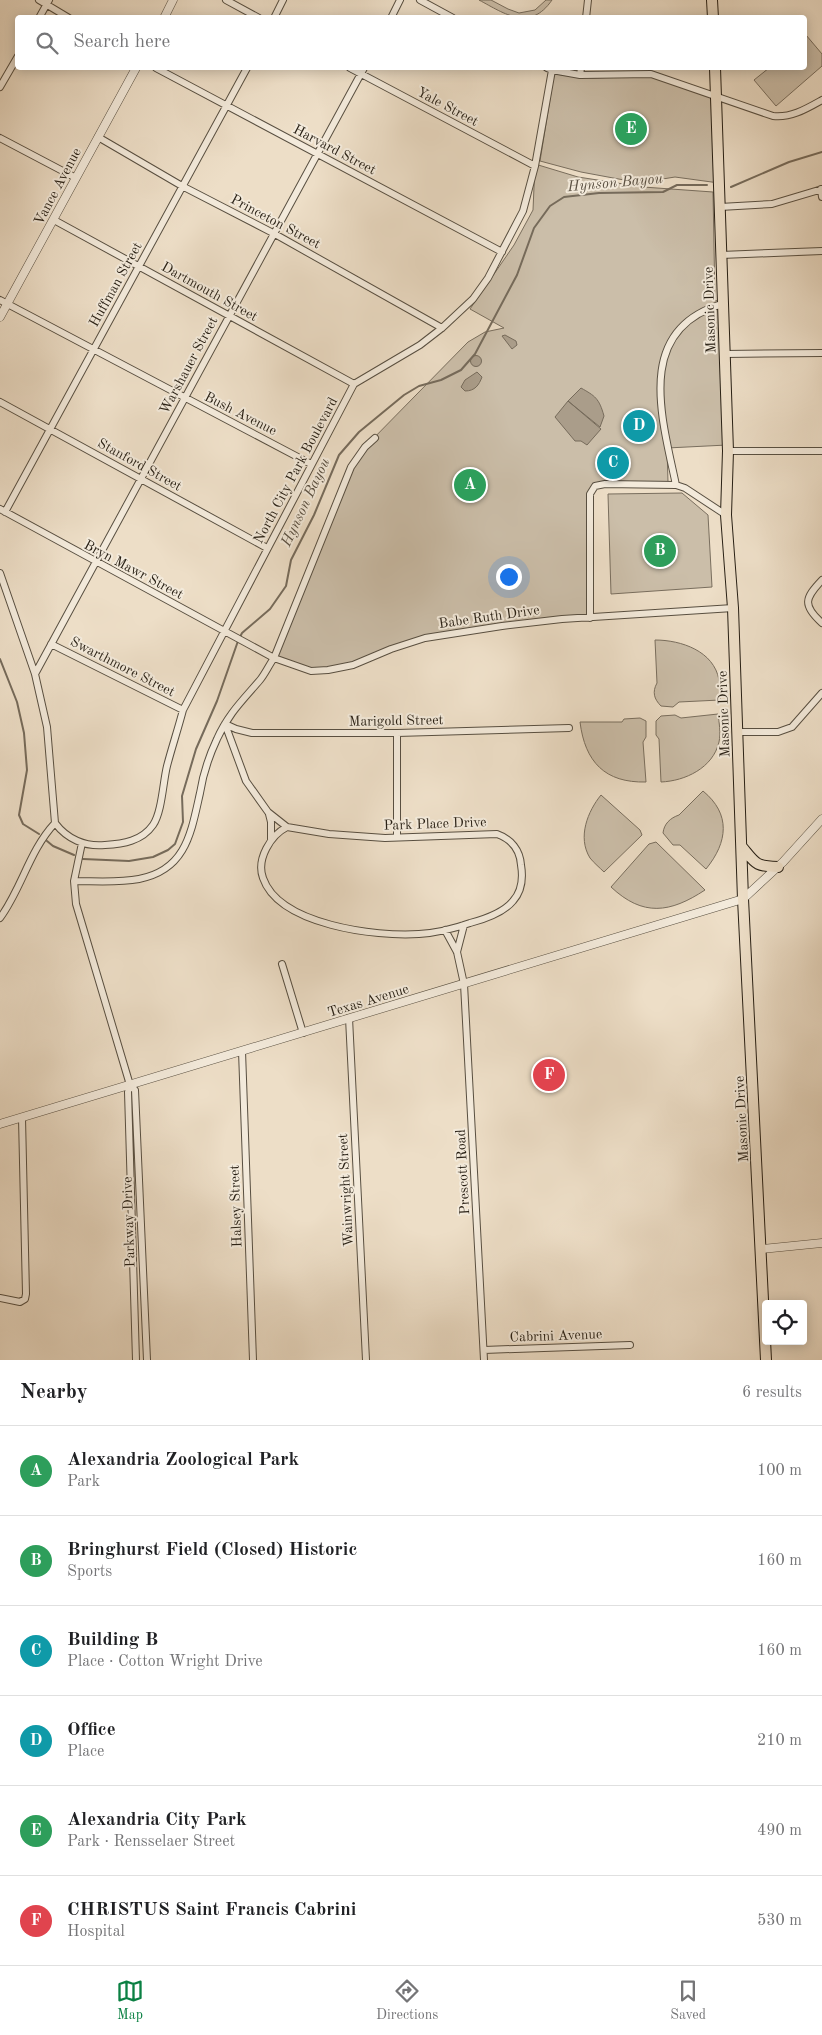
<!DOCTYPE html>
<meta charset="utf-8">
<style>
:root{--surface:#fff;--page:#f6f6f6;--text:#202124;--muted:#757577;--line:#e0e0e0;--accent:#0b8043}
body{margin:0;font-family:"Old Standard TT",serif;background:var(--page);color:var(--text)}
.controls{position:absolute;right:15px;bottom:15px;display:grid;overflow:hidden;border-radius:5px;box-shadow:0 2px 12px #0003}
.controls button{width:45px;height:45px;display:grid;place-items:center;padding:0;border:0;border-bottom:1px solid var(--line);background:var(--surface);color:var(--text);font:25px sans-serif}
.you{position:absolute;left:508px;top:576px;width:18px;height:18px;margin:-12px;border:4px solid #fff;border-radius:50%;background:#1a73e8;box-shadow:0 0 0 8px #1a73e833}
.badge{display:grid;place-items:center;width:32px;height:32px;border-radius:50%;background:var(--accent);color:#fff;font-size:16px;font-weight:700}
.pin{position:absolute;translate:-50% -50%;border:2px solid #fff;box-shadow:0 1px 5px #0006}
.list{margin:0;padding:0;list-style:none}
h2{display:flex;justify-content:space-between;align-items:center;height:65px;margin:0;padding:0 20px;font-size:21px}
h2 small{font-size:16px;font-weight:400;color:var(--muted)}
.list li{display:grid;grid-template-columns:32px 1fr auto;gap:15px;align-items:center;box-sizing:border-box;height:90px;padding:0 20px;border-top:1px solid var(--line)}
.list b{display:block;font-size:19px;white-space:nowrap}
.list p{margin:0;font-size:16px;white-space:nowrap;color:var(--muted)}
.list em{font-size:16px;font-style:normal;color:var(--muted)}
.icon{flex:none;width:28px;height:28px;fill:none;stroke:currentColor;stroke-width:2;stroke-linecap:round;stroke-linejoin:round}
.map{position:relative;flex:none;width:822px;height:1360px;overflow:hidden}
.search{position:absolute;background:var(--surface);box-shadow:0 2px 12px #0003;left:15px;right:15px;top:15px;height:55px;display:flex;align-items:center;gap:12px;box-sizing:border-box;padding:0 18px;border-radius:5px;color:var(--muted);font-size:19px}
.sheet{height:605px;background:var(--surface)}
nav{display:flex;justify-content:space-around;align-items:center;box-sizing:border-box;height:70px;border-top:1px solid var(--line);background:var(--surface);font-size:14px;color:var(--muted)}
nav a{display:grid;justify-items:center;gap:2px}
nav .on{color:var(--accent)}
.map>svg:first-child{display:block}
.green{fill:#cbbea9;stroke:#796e5e}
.water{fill:#aa9d8a;stroke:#766b5b}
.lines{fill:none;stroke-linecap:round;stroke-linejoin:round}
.stream{stroke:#766b5b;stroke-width:2}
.minor-casing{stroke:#584f41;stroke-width:8}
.tertiary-casing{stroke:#584f41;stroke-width:9}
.primary-casing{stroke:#271f14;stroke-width:12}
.minor{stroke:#f3eadb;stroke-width:6}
.tertiary{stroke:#f3eadb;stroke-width:8}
.primary{stroke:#eddec7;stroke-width:10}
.labels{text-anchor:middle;stroke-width:4;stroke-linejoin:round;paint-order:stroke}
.street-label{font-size:14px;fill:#271f14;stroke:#f3eadb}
.water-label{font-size:15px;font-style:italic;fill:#5b5143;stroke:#f3eadb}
</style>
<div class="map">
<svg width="822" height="1360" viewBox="0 0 822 1360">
<rect width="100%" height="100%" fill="#eddec7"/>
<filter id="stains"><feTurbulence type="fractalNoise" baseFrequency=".004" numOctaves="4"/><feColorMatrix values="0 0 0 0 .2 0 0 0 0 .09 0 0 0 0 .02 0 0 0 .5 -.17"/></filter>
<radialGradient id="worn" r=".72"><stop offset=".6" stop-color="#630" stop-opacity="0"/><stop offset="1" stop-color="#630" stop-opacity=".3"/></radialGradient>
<path class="green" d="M479,0H491L508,9L519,13L535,10L546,0H552C530,32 505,14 479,0Z
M806,35L822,54V66L776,106L754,80L769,68H804Z
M554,74L593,78L650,76L716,97L719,183L675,177L644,182L624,180L581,172L540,161Z
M535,164L578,177L643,187L713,192L715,301L720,300L727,445L667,448L668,482L605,483L591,490L590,617L425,638L354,664L311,670L273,654L338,497L365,447L468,342L485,332L504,328L470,309L514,245L533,210Z
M682,493L708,515L712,587L611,594L608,494Z
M655,640C681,640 714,651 719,680C721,687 720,694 720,700L679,702L673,707L661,706C654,699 652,692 657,683Z
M675,715L681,718L718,714C719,722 721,733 719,742C713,768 685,781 661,782L659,739L656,735V721L661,716Z
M640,718L646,721V737L643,742L646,782C605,783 585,762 580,722H622L624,719Z
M703,791C731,814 728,842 706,869L680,845H673L663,833C664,824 670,818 679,815Z
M601,795L640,830L642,835L604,872C600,868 594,863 590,858C577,837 588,811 601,795Z
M656,842L705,890C670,913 643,917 611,887L649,844Z"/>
<path class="water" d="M505,335L516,341L517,345L512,349L502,336Z
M470.5 361a5.5 5.5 0 1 1 11 0a5.5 5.5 0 1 1-11 0Z
M477,372L482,377C479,385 475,391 465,391L461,387L465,380Z
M581,388C595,396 599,398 604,416L600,427L568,401Z
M568,401L601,429L587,445L581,441H575L555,417Z"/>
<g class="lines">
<path class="stream" d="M731,187L789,162L822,152
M240,637L242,633L270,609L286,586L291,560L314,515L339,455L359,432L404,395L419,386L441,380L461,370L475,354L517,275L534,228L550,206L564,197L599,193L663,192L677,185H707
M0,659L17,702L24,733L27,770L19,815L23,824L39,834
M47,841L53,846L74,855
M83,859L129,861L153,857L168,850L175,844L183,822L182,796L196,749L217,701L238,641"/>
<defs>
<path id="minor" d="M39,0L69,18
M226,0L259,18
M420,0L453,18
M39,18L49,0
M274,18L283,0
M391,18L400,0
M586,18L588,0
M156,68L502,252
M350,68L535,166
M547,68L552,70L580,75L651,74L773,116C791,118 806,109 822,100
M580,75L581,68
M0,87L18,56
M98,137L182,186L273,233L442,328
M0,138L76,178
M821,189L822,197
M720,207L772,204L822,189
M54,220L354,384
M721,255L822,251
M0,300L311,464
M725,354L822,353
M0,402L267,548
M728,451H822
M676,485C662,418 634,330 722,304
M0,509L274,658L311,671L328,670L353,665L391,649L425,638L502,626L562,619L733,608
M5,512L247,68
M0,573L35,674L47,727L55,823
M822,580C805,598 802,605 822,623
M590,618V494L595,486L605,484L676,485L685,488L726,515
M51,644L183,710
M35,674L364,68
M225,724L246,781L268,812L287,827L329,834L385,838L497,834C511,839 520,850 521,865C523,877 522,891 513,901C503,913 485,919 470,923C453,929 436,933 419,934C376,937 279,925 263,878C256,859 271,835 287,827
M225,724L236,729L252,733H397L569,728
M738,732H778L792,727L822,693
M397,733V837
M269,814L271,822V839
M55,823C67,839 85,847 105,845C123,844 142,841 153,825C162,812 163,782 167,766C172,747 178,729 183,710L354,384L420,345L442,328L473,299L488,278L523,211L535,166L552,70
M82,843L74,881L76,904L130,1085L135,1090L147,1360
M74,881C95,881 118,883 139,879C186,870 191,833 200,793C203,774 209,756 217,739C228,714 243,700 260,680C265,674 269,665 274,658L351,467L365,447L375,438
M0,918C22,888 29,851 55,823
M445,930L457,952L464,984L484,1360
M457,952L464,925
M282,964L303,1033
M349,1018L366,1360
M242,1051L253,1360
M130,1085L128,1092L136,1360
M0,1298L20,1302L25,1299L26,1294L22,1118
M484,1350L630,1345"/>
<path id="tertiary" d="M164,18L173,0
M0,317L136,68
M0,1124L743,899L783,862L822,819
M761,1249L822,1243"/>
<path id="primary" d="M712,0L713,18
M715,68L728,451L726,515L733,608L743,899L766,1360
M742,847C756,864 755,866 778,867"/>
</defs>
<use href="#minor" class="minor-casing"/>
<use href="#tertiary" class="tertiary-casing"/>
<use href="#primary" class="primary-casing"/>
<use href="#minor" class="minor"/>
<use href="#tertiary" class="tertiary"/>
<use href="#primary" class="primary"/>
</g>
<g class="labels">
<g class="street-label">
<text transform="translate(448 106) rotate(28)" y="5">Yale Street</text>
<text transform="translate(335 149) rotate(28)" y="5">Harvard Street</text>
<text transform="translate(57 186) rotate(-62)" y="5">Vance Avenue</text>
<text transform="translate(276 221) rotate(28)" y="5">Princeton Street</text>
<text transform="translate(115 284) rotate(-61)" y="5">Huffman Street</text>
<text transform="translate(210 291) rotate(29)" y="5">Dartmouth Street</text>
<text transform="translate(709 310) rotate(-92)" y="5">Masonic Drive</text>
<text transform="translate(188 365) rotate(-62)" y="5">Warshauer Street</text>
<text transform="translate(241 413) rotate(27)" y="5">Bush Avenue</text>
<text transform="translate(140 464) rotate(29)" y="5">Stanford Street</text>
<text transform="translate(295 470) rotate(-62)" y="5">North City Park Boulevard</text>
<text transform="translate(134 569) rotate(28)" y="5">Bryn Mawr Street</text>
<text transform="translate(489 616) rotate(-8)" y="5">Babe Ruth Drive</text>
<text transform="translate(123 666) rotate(27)" y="5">Swarthmore Street</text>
<text transform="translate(723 714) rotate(-92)" y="5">Masonic Drive</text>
<text transform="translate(396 720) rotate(-1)" y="5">Marigold Street</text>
<text transform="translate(435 823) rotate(-2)" y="5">Park Place Drive</text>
<text transform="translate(368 1000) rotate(-17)" y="5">Texas Avenue</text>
<text transform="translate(741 1119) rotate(-93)" y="5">Masonic Drive</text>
<text transform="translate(462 1172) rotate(-93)" y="5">Prescott Road</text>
<text transform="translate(345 1190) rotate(-93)" y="5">Wainwright Street</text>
<text transform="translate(235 1206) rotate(-92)" y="5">Halsey Street</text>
<text transform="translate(128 1222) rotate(-92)" y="5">Parkway Drive</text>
<text transform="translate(556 1335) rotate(-2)" y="5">Cabrini Avenue</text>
</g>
<g class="water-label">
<text transform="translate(615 182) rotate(-5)" y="5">Hynson Bayou</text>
<text transform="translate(305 502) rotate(-65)" y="5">Hynson Bayou</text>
</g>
</g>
<rect width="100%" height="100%" filter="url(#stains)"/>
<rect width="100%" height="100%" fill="url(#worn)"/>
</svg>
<div class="controls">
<button><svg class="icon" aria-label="locate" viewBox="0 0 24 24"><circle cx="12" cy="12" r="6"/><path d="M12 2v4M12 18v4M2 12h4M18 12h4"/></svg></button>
</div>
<div class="you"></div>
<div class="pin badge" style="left:470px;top:485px;background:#2e9e5b">A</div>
<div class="pin badge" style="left:660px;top:551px;background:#2e9e5b">B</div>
<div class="pin badge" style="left:613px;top:463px;background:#0f9aa8">C</div>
<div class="pin badge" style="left:639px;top:426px;background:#0f9aa8">D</div>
<div class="pin badge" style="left:631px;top:129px;background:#2e9e5b">E</div>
<div class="pin badge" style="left:549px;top:1075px;background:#e0444e">F</div>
<div class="search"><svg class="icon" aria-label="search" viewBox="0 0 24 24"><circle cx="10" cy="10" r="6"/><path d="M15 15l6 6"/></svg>Search here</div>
</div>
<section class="sheet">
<h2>Nearby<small>6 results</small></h2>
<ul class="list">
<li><span class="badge" style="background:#2e9e5b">A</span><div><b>Alexandria Zoological Park</b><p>Park</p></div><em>100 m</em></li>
<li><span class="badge" style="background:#2e9e5b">B</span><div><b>Bringhurst Field (Closed) Historic</b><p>Sports</p></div><em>160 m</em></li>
<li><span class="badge" style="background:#0f9aa8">C</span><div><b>Building B</b><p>Place · Cotton Wright Drive</p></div><em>160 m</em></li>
<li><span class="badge" style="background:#0f9aa8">D</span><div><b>Office</b><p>Place</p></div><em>210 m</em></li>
<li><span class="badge" style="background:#2e9e5b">E</span><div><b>Alexandria City Park</b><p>Park · Rensselaer Street</p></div><em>490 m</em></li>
<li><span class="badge" style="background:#e0444e">F</span><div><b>CHRISTUS Saint Francis Cabrini</b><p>Hospital</p></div><em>530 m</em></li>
</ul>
</section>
<nav>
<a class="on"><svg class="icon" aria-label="map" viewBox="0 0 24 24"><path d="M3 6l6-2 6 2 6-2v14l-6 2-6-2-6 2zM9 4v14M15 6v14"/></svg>Map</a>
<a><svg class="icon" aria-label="directions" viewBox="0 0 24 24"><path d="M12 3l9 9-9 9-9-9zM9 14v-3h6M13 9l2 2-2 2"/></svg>Directions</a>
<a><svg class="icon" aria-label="saved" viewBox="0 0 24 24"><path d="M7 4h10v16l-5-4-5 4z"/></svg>Saved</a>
</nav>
